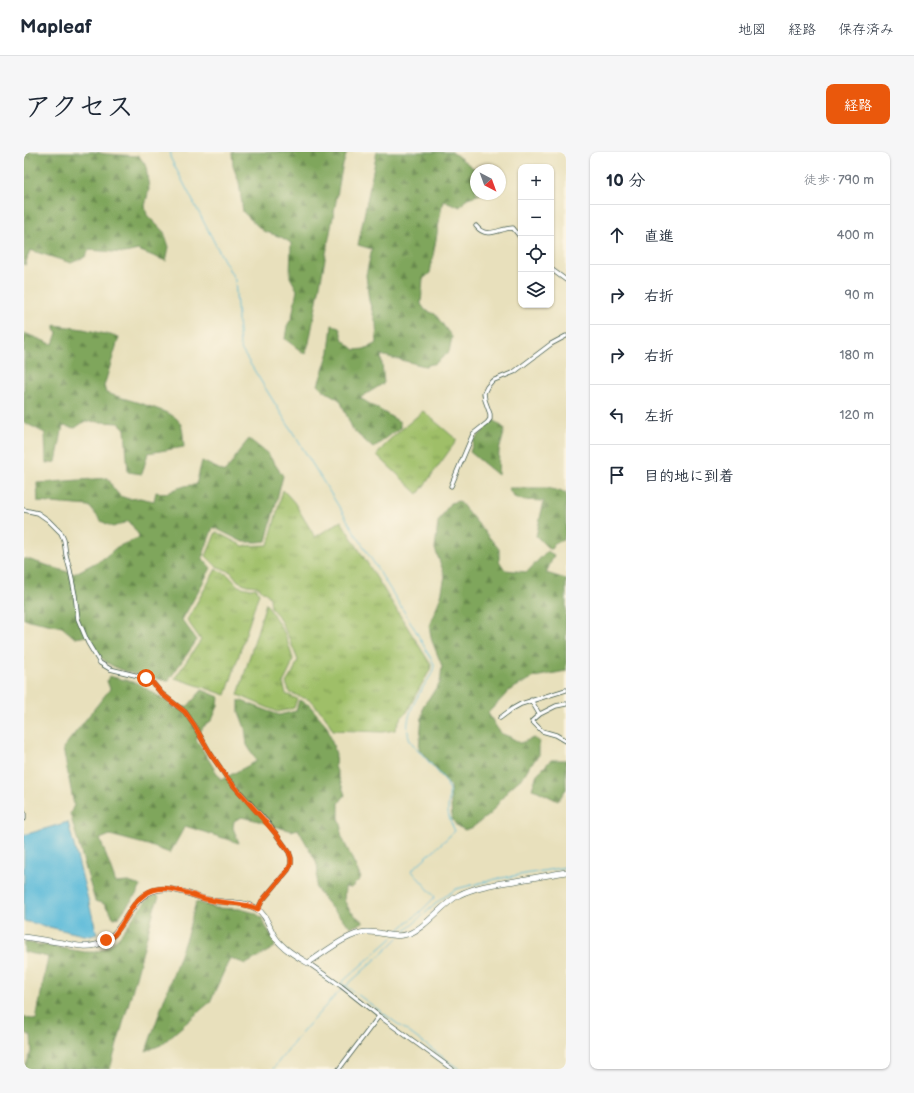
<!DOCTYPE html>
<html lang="ja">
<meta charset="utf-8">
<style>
:root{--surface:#fff;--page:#f6f6f7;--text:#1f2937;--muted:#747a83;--line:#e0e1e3;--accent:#ea580c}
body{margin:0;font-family:"Balsamiq Sans","Klee One",sans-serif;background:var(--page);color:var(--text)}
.controls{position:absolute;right:12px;top:12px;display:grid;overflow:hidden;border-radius:8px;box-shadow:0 1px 3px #0004}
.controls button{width:36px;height:36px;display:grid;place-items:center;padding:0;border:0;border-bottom:1px solid var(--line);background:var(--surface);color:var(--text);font:20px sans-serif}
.compass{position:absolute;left:446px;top:12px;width:36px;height:36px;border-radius:50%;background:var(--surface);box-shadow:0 1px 3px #0004;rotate:139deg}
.stop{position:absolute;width:12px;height:12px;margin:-9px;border:3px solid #ea580c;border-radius:50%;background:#fff}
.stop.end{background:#ea580c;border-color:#fff;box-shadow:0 1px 4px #0008}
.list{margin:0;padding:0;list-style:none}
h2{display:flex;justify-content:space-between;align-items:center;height:52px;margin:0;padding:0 16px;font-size:17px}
h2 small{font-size:13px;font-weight:400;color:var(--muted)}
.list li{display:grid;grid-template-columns:26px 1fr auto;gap:12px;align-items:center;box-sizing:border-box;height:60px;padding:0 16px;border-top:1px solid var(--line)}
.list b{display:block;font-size:15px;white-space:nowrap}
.list em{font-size:13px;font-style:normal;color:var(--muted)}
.icon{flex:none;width:22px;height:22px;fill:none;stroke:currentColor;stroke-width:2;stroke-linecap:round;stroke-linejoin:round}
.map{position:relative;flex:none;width:542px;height:917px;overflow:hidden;border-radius:8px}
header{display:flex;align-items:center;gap:24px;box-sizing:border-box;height:56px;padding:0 20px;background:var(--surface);border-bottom:1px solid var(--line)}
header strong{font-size:19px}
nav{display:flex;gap:22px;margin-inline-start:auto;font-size:14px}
.intro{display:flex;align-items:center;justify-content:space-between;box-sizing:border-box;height:96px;padding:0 24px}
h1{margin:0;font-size:28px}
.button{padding:10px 18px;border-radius:8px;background:var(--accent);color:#fff;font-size:14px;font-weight:700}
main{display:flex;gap:24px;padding:0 24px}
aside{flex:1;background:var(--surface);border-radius:8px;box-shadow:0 1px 3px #0004}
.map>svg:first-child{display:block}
.grass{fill:url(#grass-tufts);stroke:#5f7e4e}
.forest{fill:url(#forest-firs);stroke:#4f7248}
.water{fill:#5abad9;stroke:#3c7c86}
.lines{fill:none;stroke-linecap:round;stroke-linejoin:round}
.stream{stroke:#5abad9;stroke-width:1}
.street-casing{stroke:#3d5548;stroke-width:5}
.secondary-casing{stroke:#3d5548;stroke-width:6}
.street{stroke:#fff;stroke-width:3.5}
.secondary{stroke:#fff;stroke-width:5}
.route{stroke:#ea580c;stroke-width:5}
</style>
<header>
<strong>Mapleaf</strong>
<nav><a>地図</a><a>経路</a><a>保存済み</a></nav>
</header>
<div class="intro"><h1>アクセス</h1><a class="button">経路</a></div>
<main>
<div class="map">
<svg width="542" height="917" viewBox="0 0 542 917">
<defs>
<pattern id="grass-tufts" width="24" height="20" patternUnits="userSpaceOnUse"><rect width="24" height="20" fill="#9fbf68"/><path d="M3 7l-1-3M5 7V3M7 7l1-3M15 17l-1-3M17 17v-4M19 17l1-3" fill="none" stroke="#819c56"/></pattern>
<pattern id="forest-firs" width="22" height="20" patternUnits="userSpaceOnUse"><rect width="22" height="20" fill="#7fa65c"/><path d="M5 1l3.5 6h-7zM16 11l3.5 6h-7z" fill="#67884d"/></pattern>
</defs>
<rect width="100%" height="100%" fill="#fcf5e5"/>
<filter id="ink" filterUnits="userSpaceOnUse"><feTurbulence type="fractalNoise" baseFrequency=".025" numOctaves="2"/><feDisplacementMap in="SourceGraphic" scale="8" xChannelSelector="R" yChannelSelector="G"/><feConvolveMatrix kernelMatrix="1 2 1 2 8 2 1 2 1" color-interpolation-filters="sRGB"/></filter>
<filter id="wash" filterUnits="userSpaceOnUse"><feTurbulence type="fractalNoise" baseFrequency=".012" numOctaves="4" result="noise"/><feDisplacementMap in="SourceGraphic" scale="16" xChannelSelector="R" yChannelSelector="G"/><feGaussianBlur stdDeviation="0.9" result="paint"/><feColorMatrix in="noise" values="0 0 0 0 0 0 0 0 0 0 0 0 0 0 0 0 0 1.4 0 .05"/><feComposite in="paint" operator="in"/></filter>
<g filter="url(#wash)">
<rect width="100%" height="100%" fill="#e8e0bc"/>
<path class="grass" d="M399,259L433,288L394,342L353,303L364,289Z
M259,338L270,350L291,385L317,369L407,513L406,518L392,542L383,560L376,567L371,578L359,580L309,578L301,564L286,548L266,541L262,531L269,520L274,508L264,484L254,464L247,456L246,446L243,442L232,434L223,433L214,429L207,420L192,414L182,404L192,380L219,394L244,393Z
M192,417L204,423L214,434L227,437L232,436L235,441L202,543L151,526L177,488L163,468Z
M242,451L261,482L269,507L266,517L259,531L262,542L273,547L270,556L254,560L214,543Z"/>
<path class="forest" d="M0,0H70L82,2L115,4L122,14L125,37L121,54L123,63L140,80L145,95L142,109L114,98L101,101L65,98L61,105L47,111L6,98L1,113H0Z
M208,0H323L318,16L313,44L285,191L281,202L261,187L263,174L268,165L273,138L266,125L267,91L257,85L239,79L219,60L215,30L209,14Z
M353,0H428L452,18V42H457L443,46L436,55L419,48L406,121L399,127L397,152L401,158L411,162L428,185L425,200L412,211L401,214L357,203L360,231L336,246L376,270V276L349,296L329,278L316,248L299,238L294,233L305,200L308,173L315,175L319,188L331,198L340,197L353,191L352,171L345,149L342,123L348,97L334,93Z
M31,173L59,177L95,185L80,234L82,241C97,246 146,258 154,268C160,275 159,287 160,295L124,301L118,322L104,320L101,277L95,271L61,269L51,276L39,274L32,310L22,311L21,281C14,278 7,273 0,271V181L25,191L29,192L33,181L31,176Z
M470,268L481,277L475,299L474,323L446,300L450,288Z
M225,287L244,302L259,324L242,389L233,390H219L189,375L178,406L187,416L158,468L173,488L144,529C125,525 88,520 76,504C71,498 68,491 65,484L51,486L38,475L0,467V406L50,422L80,406L93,395L116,385L105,369L89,375L77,369L65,354L14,350L13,331L84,326L89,336L96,344L105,347L116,346L130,349L132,340C145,345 147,337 158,335C162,333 167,333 172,333L178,309L201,320L208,311L215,299Z
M484,336H524L542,341V381L539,388L531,391L527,397H525L512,384L520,349L498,348L490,345Z
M435,349L475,397V409L481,418L503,420L523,399L530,403L522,421L542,427V519L510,525L486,538L464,561L476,581L486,585L496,591L510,586L515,589V603L505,615L499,625L486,636L466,662L449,675L441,678L433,674L428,667L426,634L395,597L399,554L416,531L418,514L408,489L405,474L417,444L421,424L411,397L414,370L426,351Z
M85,524L113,531L141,548L152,557L164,554L178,538L195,545L194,554L188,568L179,575L172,587L197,628L233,609L223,593L221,576L215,560V548L255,563L272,559L275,548L285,553L303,574L312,602L311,614L321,643L315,651V666L318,676L317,683L337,726L327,736L321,735L320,748L326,759L339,770L333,773L327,775C313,763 302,751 292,736L294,717L292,709L274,677L267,679L231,668L217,665L210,669L209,676L215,691L161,674L146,701L124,693L86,683L76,687L92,731L104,730L117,734C112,745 102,754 95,765L90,766L80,752L71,749L46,662L50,653L39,596L86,537L83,529Z
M527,608H542V637L534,649L514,639L508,637L513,622Z
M133,743L135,745L131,754L109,836L86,917H0L8,899L7,884L0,880V865L12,868L24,805L0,800V790L61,800C64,800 68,800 71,800C94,795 104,770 118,754C122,749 126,745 133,743Z
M172,750L192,756L216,757L231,761L238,766L242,775L249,786L251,795L222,812L206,806L186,850L137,893L122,899L164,780Z"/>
<path class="water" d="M44,670L73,782L67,784L59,783L0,769V683Z"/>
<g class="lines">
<path class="stream" d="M147,0L146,5L148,9L197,103L211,128L216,194L217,197L389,474L410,512C410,520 405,526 401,532C391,548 377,571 387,590L421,628C428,639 424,648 424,660C425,667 428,673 431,679L389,717L388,719L411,745L395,761L377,776L372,781
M379,781L416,748L432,737L472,727L542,715
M374,786L363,797L322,834L435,917
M320,835L322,834L317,831L368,786
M249,917C270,889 293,862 318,837"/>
</g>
</g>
<g filter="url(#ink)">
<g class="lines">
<defs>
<path id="street" d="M452,74C463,88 475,76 489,76L497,86
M527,117L542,128
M427,334L449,282L463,271L466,267V262L461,248L460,241L463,235L468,229L490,220L527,192L542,184
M0,358L14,361L24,368L37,381L40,388L42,403L46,418L51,443L54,467L64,491L76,511L86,517L123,526L128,530L138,542L161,560L170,573L186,601L204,627L244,671L265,700L267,706V712L264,718L238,749L234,757
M507,548L514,560L516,562L532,554L542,552
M516,562L508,569L518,579L532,583L542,589
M476,566L488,557L497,552L542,538
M0,661V667
M284,811L317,834L355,864L428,917
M315,917L355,864"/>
<path id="secondary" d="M0,785C13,787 26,789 39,791C50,793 61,796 72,793C105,784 103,736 142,737C157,737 171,745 186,748C201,752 219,748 233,757C243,763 245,776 251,785C258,796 272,804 284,811C300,801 324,781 342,780C357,779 370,787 384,782C403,775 417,753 435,743C453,734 472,732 491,729C508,726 525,723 542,720"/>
</defs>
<use href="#street" class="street-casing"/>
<use href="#secondary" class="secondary-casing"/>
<use href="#street" class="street"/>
<use href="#secondary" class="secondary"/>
</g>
</g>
<g class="lines" filter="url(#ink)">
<path class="route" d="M82,788C85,786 88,785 90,783C102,770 106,752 121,742C141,728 166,744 186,748C202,752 218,750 234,757L238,749L264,718L267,712V706L265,700L252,682L204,627L186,601L170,573L161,560L138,542L128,530L122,526"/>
</g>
</svg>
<div class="controls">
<button>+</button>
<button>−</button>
<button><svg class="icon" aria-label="locate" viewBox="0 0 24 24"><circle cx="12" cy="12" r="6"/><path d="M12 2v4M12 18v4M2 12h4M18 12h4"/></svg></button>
<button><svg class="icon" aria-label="layers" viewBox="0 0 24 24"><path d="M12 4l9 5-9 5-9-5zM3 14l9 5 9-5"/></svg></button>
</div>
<svg class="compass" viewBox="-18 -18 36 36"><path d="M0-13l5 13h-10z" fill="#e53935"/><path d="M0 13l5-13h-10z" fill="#747a83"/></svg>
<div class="stop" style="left:122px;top:526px"></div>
<div class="stop end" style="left:82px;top:788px"></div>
</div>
<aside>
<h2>10 分<small>徒歩 · 790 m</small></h2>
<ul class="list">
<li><svg class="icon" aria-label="ahead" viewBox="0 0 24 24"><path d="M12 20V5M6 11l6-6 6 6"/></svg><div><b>直進</b></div><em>400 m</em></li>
<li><svg class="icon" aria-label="right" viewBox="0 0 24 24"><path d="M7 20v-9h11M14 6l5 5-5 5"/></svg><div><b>右折</b></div><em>90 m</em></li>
<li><svg class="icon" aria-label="right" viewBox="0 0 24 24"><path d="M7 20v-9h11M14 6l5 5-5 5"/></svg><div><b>右折</b></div><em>180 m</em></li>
<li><svg class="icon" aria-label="left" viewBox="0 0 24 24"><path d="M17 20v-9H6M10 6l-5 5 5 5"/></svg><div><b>左折</b></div><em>120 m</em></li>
<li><svg class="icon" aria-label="arrive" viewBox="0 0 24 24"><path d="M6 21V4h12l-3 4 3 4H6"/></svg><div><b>目的地に到着</b></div></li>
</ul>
</aside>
</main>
